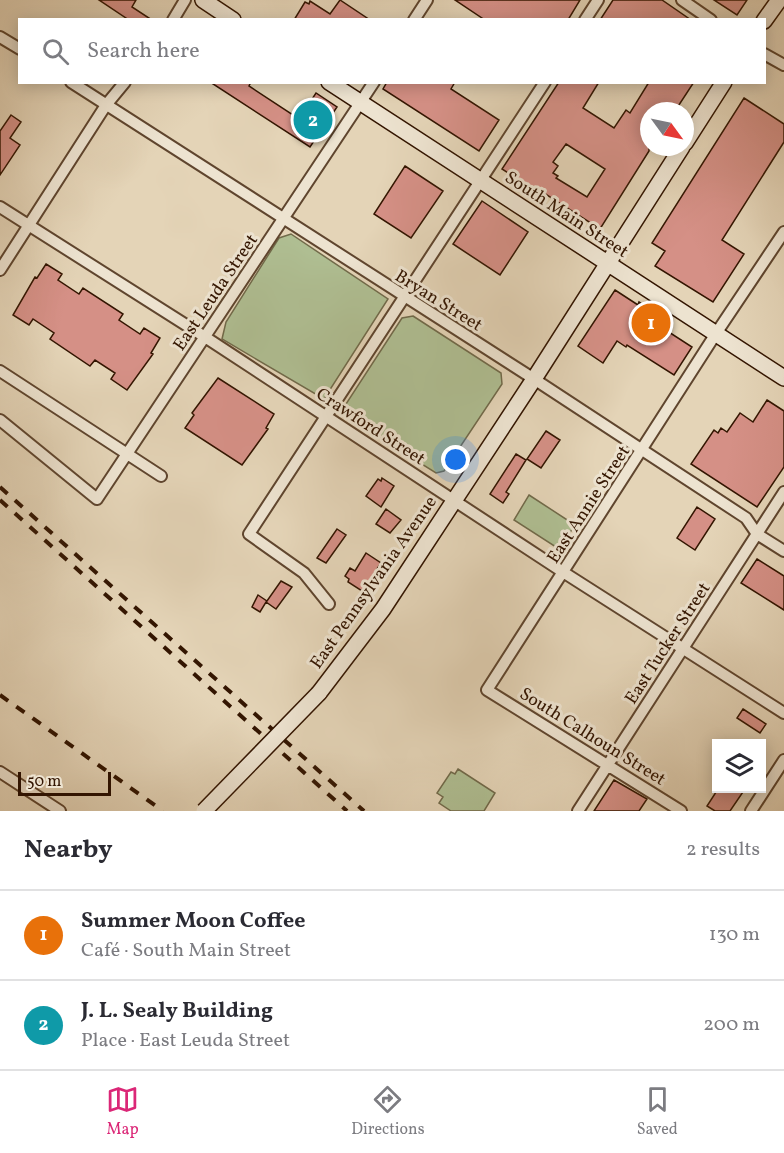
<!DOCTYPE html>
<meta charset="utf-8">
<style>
:root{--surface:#fff;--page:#f7f7f7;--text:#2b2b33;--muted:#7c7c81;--line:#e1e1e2;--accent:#db2777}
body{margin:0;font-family:Vollkorn,serif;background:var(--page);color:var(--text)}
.controls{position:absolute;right:18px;bottom:18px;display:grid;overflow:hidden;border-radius:0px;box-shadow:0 3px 15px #0003}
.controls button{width:54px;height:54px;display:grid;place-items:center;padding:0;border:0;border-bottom:2px solid var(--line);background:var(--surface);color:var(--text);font:30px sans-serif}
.compass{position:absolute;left:640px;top:102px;width:54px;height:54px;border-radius:50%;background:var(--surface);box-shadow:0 3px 15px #0003;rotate:123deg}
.scale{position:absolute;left:18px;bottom:15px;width:93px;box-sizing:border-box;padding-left:6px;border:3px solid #331501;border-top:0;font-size:16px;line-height:21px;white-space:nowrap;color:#331501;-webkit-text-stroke:4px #ede3d0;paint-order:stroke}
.you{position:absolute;left:456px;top:460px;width:21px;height:21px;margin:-15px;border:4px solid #fff;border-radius:50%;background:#1a73e8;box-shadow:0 0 0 9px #1a73e833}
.badge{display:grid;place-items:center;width:39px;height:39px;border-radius:50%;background:var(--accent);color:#fff;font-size:20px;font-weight:700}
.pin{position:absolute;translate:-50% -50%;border:3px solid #fff;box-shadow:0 2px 6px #0006}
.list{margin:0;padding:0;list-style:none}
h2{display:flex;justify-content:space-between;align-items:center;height:78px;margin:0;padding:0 24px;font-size:26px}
h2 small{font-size:20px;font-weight:400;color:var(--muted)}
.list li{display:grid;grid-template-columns:39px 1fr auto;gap:18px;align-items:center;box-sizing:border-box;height:90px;padding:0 24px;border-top:2px solid var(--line)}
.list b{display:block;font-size:22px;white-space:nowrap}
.list p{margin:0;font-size:20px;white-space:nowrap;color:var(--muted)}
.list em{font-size:20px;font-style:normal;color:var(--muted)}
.icon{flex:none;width:33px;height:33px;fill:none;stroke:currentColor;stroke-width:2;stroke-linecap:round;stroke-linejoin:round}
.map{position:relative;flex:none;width:784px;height:811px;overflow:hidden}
.search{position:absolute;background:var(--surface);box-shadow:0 3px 15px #0003;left:18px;right:18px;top:18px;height:66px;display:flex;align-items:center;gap:15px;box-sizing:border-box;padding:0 21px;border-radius:0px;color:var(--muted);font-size:22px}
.sheet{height:258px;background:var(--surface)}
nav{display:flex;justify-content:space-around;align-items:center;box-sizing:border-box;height:84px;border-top:2px solid var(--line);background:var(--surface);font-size:16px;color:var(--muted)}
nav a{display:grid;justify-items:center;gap:3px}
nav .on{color:var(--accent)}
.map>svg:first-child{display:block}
.green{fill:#afbe92;stroke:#716a4a;stroke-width:1.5}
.building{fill:#d59086;stroke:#331501;stroke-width:1.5;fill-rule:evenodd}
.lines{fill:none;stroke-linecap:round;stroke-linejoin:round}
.street-casing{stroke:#5f452e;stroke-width:14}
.secondary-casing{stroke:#331501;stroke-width:18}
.street{stroke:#ede3d0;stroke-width:10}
.secondary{stroke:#ede3d0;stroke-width:15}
.rail{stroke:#331501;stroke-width:4;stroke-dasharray:10 10;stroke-linecap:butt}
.secondary-bridge-casing{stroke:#331501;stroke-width:18;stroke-linecap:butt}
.secondary-bridge{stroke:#ede3d0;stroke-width:15}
.labels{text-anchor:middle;stroke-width:6;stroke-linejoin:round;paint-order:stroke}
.street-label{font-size:18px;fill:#331501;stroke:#ede3d0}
</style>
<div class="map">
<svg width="784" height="811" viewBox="0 0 784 811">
<rect width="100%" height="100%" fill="#e4d4b7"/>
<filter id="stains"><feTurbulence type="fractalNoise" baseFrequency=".00333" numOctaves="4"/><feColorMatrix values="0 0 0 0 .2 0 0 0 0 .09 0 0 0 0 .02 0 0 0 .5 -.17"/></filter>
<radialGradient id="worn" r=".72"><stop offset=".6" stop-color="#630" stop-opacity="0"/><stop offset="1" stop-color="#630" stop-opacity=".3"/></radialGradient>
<path class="green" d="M291,234L388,299L324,399L222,339L226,322L279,238Z
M413,316L501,373L502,384L444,471L436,473L348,418L344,407L402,318Z
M529,495L575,525L559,549L514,520Z
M458,769L495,793L484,811H451L439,803L443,797L437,793L451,772L455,774Z"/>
<path class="building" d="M99,0H136L132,7L152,20H129Z
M340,0L370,20H294L305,2L309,4L310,1L330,14Z
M455,0H580L568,20H485Z
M613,0H662L691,20H600Z
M714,0H747L737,15Z
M210,82H251L249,86L299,119L316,93L337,107L310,147Z
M387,82H455L451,89L499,120L479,151L383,89Z
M559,82H599L583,108L614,128L626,110L630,113L649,82H694L675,111H649V151L600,229L544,193L543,195L502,169ZM566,144L605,169L587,197L556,178L558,176L553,173L558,166L553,162Z
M744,98L784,124V142L722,240L744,254L713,302L655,266L665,251L652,243Z
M11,115L21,122L10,138L20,145L0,175V131Z
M405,166L443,191L411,238L374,214Z
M482,201L528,232L500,275L453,244Z
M46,264L62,274L58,280L79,294L83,288L123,314L119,320L140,334L144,328L160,338L151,353L153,354L127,390L111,379L115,373L95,360L90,366L50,339L54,333L33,319L29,325L13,315L35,277L37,278Z
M615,290L638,305L639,302L649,309L644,316L692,347L674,375L627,345L626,347L617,341L603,363L578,346Z
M218,378L274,414L266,428L268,429L242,465L185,428L194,415L192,413Z
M767,400L784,411V467L757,507L691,464L714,430L718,433L721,428L727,432L740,413L753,422Z
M546,431L560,440L541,468L527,459Z
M516,454L526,460L506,492L509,494L503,503L490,494Z
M382,478L394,486L381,507L366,496L378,479L381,481Z
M697,507L715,519L695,550L677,538Z
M386,509L401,520L390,533L376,524Z
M337,529L346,535L326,563L317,558Z
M366,553L381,563L369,581L377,587L372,594L364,588L362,591L348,582L349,579L345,576L350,568L355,571Z
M757,559L784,576V610L741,583Z
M281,581L292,587L276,609L266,602L260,612L252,607L258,595L267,601Z
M743,709L766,724L760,733L737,718Z
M614,780L647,799L639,811H594Z
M718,789H745L730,811H715L707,806Z"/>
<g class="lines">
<defs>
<path id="street" d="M682,0L711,20
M173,20L185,0
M414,20L427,0
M585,20L598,0
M0,37L20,49
M764,54L784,65
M71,82L534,379L746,518L757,534L784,551
M0,207L205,337L563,572L784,713
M0,270L106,105L125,82
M0,371L161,476
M0,420L97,499L374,82
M329,604L304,573L249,534L545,82
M0,772L60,811
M578,811L784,492
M681,811L487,690L715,335L784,232
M751,811L784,760"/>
<path id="secondary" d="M203,0L233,20
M764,21L779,0
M329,82L784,378
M685,143L724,82
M319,693L383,609L534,379L682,147"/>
</defs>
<use href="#street" class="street-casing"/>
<use href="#secondary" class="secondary-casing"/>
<use href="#street" class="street"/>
<use href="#secondary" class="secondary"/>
<path class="rail" d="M0,487L364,811
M0,500L347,811
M0,695L163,811"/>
<defs>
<path id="secondary-bridge" d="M204,811L319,693"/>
</defs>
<use href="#secondary-bridge" class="secondary-bridge-casing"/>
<use href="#secondary-bridge" class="secondary-bridge"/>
</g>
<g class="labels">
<g class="street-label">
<text transform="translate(567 214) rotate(33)" y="6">South Main Street</text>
<text transform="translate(215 292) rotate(-56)" y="6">East Leuda Street</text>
<text transform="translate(439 300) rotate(32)" y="6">Bryan Street</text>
<text transform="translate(371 426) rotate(33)" y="6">Crawford Street</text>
<text transform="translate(588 504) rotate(-57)" y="6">East Annie Street</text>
<text transform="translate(373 582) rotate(-55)" y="6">East Pennsylvania Avenue</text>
<text transform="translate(667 643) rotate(-57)" y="6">East Tucker Street</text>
<text transform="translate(593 736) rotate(32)" y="6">South Calhoun Street</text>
</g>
</g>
<rect width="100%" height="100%" filter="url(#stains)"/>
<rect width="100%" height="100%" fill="url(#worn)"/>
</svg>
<div class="controls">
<button><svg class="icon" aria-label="layers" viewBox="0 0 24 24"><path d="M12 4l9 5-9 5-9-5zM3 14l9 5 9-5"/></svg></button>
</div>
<svg class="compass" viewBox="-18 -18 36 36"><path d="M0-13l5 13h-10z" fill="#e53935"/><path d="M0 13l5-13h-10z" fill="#7c7c81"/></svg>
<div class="scale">50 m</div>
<div class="you"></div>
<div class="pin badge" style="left:651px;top:323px;background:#e8710a">1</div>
<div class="pin badge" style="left:313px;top:120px;background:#0f9aa8">2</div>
<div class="search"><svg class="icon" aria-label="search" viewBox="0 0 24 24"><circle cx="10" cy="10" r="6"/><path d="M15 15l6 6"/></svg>Search here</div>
</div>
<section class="sheet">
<h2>Nearby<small>2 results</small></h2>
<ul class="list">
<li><span class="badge" style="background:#e8710a">1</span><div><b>Summer Moon Coffee</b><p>Café · South Main Street</p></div><em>130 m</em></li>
<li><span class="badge" style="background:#0f9aa8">2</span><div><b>J. L. Sealy Building</b><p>Place · East Leuda Street</p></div><em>200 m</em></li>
</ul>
</section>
<nav>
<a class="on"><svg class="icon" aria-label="map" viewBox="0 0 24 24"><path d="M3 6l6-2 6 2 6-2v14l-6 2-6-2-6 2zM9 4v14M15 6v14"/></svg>Map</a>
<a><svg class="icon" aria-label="directions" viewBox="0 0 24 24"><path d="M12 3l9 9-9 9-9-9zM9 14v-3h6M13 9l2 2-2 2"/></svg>Directions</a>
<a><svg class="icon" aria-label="saved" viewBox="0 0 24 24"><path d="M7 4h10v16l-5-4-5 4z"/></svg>Saved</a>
</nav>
